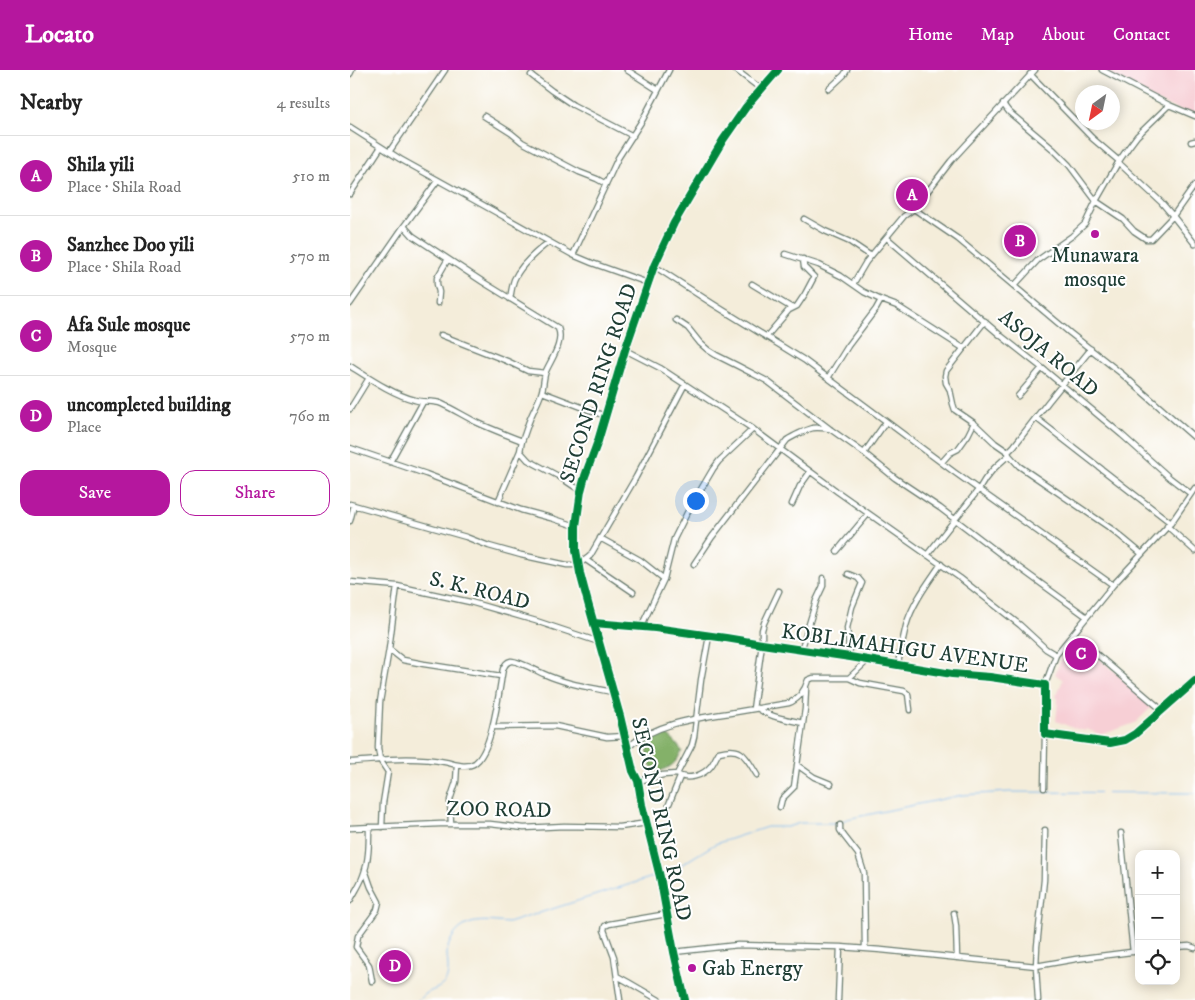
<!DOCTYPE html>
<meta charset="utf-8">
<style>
:root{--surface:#fff;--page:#f2f2f2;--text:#222;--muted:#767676;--line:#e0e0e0;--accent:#b5179e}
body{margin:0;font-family:"IM FELL DW Pica",serif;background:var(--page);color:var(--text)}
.controls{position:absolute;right:15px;bottom:15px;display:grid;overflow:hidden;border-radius:10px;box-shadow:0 2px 12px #0003}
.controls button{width:45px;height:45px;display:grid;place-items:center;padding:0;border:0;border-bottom:1px solid var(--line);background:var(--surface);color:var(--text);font:25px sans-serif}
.compass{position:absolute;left:725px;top:15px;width:45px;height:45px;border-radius:50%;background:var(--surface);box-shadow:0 2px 12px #0003;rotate:213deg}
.you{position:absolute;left:345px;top:430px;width:18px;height:18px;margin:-12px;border:4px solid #fff;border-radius:50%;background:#1a73e8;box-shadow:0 0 0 8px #1a73e833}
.badge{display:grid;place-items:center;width:32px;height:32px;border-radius:50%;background:var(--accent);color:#fff;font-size:16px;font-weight:700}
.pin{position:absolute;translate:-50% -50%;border:2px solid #fff;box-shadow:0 1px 5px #0006}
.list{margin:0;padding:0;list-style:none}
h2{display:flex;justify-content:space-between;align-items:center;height:65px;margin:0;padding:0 20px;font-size:21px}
h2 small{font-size:16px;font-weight:400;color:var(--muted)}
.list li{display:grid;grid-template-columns:32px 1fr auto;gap:15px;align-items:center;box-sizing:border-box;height:80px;padding:0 20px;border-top:1px solid var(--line)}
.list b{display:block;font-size:19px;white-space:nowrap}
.list p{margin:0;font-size:16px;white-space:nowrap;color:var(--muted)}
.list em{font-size:16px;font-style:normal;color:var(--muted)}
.actions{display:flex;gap:10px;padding:15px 20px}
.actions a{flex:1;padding:11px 0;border:1px solid var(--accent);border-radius:15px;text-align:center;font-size:18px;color:var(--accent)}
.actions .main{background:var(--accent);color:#fff}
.icon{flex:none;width:28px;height:28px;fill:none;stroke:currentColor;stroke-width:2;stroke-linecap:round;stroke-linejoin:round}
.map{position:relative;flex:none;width:845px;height:930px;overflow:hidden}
header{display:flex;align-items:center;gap:30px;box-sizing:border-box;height:70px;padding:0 25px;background:var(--accent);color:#fff}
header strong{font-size:24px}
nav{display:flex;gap:28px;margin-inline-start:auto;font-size:18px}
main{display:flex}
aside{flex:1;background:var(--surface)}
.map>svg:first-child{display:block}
.built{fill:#f7cfd5}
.forest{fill:#84b169;stroke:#52774e}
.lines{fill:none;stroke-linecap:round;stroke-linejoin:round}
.stream{stroke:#81bbf2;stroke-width:1}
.minor-casing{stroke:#6a7b6e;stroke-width:7}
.tertiary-casing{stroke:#6a7b6e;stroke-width:8}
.minor{stroke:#fff;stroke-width:4.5}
.tertiary{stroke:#fff;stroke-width:5.5}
.cycleway-casing{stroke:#fff;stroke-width:11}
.cycleway{stroke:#00873e;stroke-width:8}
.poi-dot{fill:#b5179e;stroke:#fff;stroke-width:2}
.labels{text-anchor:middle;stroke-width:4;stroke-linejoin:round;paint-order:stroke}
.poi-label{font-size:21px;fill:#1f3d34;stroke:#fff}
.street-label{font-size:21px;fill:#1f3d34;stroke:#fff}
</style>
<header>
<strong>Locato</strong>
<nav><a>Home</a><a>Map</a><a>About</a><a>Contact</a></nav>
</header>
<main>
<aside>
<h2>Nearby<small>4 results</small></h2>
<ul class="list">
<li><span class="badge">A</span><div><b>Shila yili</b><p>Place · Shila Road</p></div><em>510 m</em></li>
<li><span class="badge">B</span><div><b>Sanzhee Doo yili</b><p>Place · Shila Road</p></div><em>570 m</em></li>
<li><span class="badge">C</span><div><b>Afa Sule mosque</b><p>Mosque</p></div><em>570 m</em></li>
<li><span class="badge">D</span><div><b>uncompleted building</b><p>Place</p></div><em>760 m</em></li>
</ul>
<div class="actions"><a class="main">Save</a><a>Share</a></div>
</aside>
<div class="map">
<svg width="845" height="930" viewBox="0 0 845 930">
<rect width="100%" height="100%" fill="#fff"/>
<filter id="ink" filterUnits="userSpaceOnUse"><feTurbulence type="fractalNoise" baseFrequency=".02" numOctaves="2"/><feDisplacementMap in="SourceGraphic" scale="10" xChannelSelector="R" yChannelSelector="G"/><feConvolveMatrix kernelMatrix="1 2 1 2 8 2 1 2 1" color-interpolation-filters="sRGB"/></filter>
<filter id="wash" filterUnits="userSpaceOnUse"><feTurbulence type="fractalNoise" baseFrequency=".0096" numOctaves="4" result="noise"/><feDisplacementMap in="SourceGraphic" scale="20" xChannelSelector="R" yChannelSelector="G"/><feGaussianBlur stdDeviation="1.12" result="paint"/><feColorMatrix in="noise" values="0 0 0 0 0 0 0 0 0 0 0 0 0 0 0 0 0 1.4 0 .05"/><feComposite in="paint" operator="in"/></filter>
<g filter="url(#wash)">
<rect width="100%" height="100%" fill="#f4edda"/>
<path class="built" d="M746,0H845V47L798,27Z
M723,569L746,586L804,635L785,653L751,665L736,659L735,661L723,658L706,651L708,629L706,626L713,610L705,604L712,587L722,574Z"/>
<path class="forest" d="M317,665L325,672L332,681C326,694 320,698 307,702C297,696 297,682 298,671L303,666Z"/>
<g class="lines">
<path class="stream" d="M312,803L326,798L365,774L417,757H437L450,753H488L497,749L612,725L659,722L845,723
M68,930C71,928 74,925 77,923C84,919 92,918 96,910C100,901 97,891 97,883C97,878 100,872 102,868C115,847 136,851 158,853L306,806"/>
</g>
</g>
<g filter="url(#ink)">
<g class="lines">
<defs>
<path id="minor" d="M277,0L308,20
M386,0L411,19
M752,0L819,35L845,46
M0,4L2,0
M680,4L742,68L769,91L770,94L811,132L823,146L845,174
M181,5L202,21L223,35L283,66
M479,19L494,5L497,0
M653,34L659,42L704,80L719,95L746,131L773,149L784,161L796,169H801L823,146L845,115
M134,46L161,63L172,72L229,102L247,109L256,114
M0,57L50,89L223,185L242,193L298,213
M841,72L845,71
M39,82L95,0
M0,124L31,77
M564,139L608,169L720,263L772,304L845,368
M454,149L475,161L500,172L521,186
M54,156L63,166L133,212L208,258C214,272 202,288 196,301C193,308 194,317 191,324C188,333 183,341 180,349C177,356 175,364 172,371
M537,168L650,265L692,298L772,365L820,408L841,424
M435,184L469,195L491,206L514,222L531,230L526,239L498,276L478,308
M223,185L268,88L293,49L319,0
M304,196L363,234L454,290L604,402L763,515
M402,214L442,238
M503,214L516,192L554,146L564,139L601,91L685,0
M664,216L688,190L722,166L735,154L746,131L769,91L778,78L787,66L819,35
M160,229C161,223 162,216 164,210C170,196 187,181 199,172
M531,230L547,236L613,278
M88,233L89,222L87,214V208L98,189
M0,234L54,156L88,110
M326,250L338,258L350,273L358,280L366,285L388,296L417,311L480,359L514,383L545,408L590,438L649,483L737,547
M635,251L596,301L595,306L596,313L600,320L603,334L605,340L624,353L645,373L658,382L659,385L669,396L763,460L792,484
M91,265L157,291L178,301L195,303
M416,267L439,240L447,236L455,224L464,207L454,197L453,189
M275,280L310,298L403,359L488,422L610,508L670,555L696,579L706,585
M0,296C19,308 44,325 65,330C74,333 83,330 92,334C103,339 114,346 126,352C141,359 157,365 172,371L170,381L178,390L210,407L231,421
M192,322L255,346
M668,326L692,298
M0,339L19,308
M686,348L821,453
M0,378L76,404L171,440L201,448L226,456
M658,382L664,376L698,332L741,279
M514,383L536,352
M40,392L73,332
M592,392L600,383L608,379L618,365L624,353
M148,432L170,381
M0,434L116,467L139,476L171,485L217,495H228L240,486L286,407L335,314
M442,434L450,416L460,402
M0,451L4,435
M817,456L845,481
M250,468L290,490L314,509
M487,481L518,444
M577,485L629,419C637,404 646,396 659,385
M236,490L283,522
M344,494L362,467L437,370C443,366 456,360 463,358C468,357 474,358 480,359
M498,504L508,508L512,513L502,537L497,558L500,587
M0,512L47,516L120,532L186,551L249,572
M244,553L305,558L376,568L412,574L500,587L602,604L640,607L695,615V664L760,673L775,670L785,664L845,611
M291,557L314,509L324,469L337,443L363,399L369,391L403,359
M723,564L812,640
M39,579L53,590L74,594L151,606
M451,581L466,531L473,516V508
M548,594C550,582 553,569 556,556C562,534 578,513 591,494
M499,608L518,590
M695,615L706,585L714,575L763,515L821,453L845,418
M407,638C421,648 437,649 453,653
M403,639L412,574V560L414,553L429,521
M143,657L205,656L257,667L275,666
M278,677C308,652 349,648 386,642C404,639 421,636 439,633C449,629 455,620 458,610L463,608H499L510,613L554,621L558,624L560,640
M0,692C32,690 64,686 95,692C105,694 116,699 125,693C143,680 149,620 153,599C155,595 156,592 161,591C167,590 187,601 194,604C216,614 239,617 262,622
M447,695L464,707L481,714
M327,704C337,711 353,706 361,696C364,692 366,687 369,682C393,676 395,686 407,705
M288,711L313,705L327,704L342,675L344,667L351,610L359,566
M694,718L695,664
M319,734L330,707
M430,737L432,729L444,717L455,639L456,618
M101,754L100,730L106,712L107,695
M490,755V760L494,766L508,784L514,803L515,878
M32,757L33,733L38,702L30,690L28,678L30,632L39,579L47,516
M0,758L90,754H140L174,758L214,756L270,757L297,753
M771,763L783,882
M15,800L21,817L29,832L27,840L8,866L6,877L19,895L22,911
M0,831C4,823 10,815 13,806C19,791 19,774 19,757
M604,843L606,856L607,888
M826,877L839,876L845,878
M324,882L388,875L490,877L531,880L686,896L726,889L789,881
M267,906L278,912L309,930
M270,930L264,887L254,860L255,856L259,854L317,844
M488,930L490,877
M688,930L686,896L687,876L694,810L695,760"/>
<path id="tertiary" d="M335,930L324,882L310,807L292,735L288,711L283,701L270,646L238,533L230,503L226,480V456L231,421L235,406L248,371L275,280L304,196L324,153L373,70L396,37L428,0"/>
</defs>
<use href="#minor" class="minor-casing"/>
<use href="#tertiary" class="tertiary-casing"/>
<use href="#minor" class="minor"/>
<use href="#tertiary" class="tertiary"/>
<defs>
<path id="cycleway" d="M244,553L305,558L376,568L412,574L500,587L602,604L640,607L695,615V664L760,673L775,670L785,664L845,611
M335,930L324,882L310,807L292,735L288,711L283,701L270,646L238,533L230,503L226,480V456L231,421L235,406L248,371L275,280L304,196L324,153L373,70L396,37L428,0"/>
</defs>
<use href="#cycleway" class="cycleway-casing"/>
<use href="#cycleway" class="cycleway"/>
</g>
</g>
<g class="poi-dot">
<circle cx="745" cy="164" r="5"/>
<circle cx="342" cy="898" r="5"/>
</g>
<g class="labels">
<g class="poi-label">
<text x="745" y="192">Munawara<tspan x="745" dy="24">mosque</tspan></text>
<text x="352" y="905" text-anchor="start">Gab Energy</text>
</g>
<g class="street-label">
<text transform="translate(699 283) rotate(40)" y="7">ASOJA ROAD</text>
<text transform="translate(248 313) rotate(-72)" y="7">SECOND RING ROAD</text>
<text transform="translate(130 520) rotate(14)" y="7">S. K. ROAD</text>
<text transform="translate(555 578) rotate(8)" y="7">KOBLIMAHIGU AVENUE</text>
<text transform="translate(149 739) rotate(1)" y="7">ZOO ROAD</text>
<text transform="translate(312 749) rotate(77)" y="7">SECOND RING ROAD</text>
</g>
</g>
</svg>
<div class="controls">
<button>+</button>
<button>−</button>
<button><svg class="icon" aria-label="locate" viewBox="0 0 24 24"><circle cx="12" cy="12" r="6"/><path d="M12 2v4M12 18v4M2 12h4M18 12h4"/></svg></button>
</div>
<svg class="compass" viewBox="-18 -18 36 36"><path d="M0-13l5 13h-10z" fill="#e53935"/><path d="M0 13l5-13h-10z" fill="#767676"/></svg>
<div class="you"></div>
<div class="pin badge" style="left:562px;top:125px">A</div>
<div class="pin badge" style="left:670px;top:171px">B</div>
<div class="pin badge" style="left:731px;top:584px">C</div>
<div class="pin badge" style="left:45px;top:896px">D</div>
</div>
</main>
